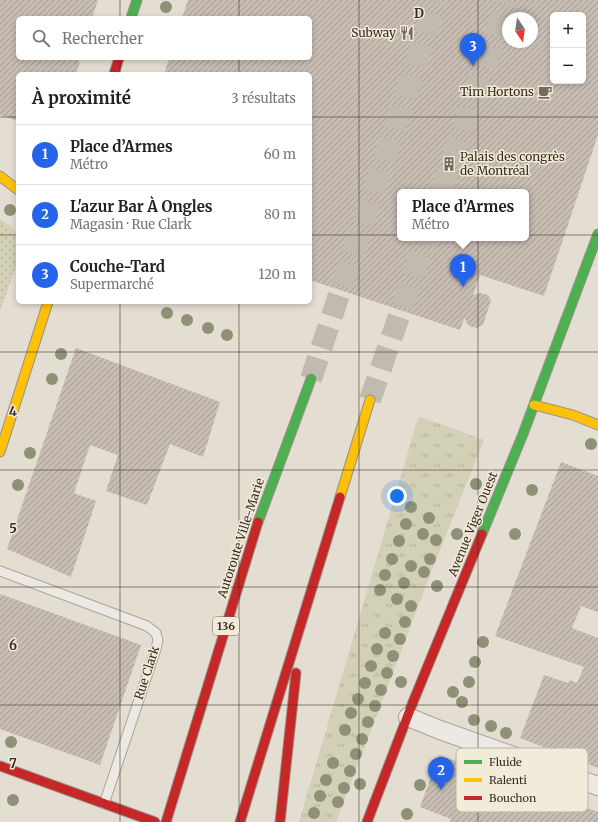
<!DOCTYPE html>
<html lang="fr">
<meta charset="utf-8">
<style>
:root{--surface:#fff;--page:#f6f6f6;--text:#222;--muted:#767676;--line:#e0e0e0;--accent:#2563eb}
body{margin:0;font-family:Merriweather,serif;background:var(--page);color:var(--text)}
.controls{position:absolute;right:12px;top:12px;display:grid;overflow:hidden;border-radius:6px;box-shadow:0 2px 6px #0003}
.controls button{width:36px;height:36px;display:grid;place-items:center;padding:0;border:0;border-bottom:1px solid var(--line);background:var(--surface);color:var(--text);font:20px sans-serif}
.compass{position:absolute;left:502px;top:12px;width:36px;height:36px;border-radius:50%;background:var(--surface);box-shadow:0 2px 6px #0003;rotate:167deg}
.you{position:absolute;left:397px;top:496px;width:14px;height:14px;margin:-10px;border:3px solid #fff;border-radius:50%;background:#1a73e8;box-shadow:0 0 0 6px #1a73e833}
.badge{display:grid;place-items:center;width:26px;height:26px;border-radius:50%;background:var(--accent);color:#fff;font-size:13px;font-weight:700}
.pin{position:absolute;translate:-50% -33px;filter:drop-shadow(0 1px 2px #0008)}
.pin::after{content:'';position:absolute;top:21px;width:14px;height:12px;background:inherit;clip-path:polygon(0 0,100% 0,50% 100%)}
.popup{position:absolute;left:397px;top:189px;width:132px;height:52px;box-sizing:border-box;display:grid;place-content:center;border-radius:6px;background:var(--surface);filter:drop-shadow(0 1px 3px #0005);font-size:13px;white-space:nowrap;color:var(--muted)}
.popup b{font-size:15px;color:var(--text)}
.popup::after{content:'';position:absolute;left:50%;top:100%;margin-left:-8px;border:8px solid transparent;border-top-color:var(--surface)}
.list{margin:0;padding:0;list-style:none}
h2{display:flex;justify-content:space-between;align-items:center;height:52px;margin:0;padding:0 16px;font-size:17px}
h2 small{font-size:13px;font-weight:400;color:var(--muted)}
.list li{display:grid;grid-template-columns:26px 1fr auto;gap:12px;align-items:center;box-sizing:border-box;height:60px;padding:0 16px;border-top:1px solid var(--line)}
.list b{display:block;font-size:15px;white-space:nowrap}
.list p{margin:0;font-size:13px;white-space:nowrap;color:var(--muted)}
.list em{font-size:13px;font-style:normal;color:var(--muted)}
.icon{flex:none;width:22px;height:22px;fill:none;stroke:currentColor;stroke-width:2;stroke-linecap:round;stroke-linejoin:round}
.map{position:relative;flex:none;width:598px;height:822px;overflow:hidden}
.search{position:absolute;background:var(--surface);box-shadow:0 2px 6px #0003;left:16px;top:16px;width:296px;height:44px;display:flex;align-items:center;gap:10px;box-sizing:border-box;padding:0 14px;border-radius:6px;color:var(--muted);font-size:15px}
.panel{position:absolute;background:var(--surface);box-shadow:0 2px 6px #0003;left:16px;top:72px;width:296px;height:232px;border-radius:6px}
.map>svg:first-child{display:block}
.grass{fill:url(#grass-tufts)}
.park{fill:url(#park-dots)}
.building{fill:url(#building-hatch);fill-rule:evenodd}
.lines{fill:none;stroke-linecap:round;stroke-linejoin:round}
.highway-tunnel{stroke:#c1baaf;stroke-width:22;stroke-dasharray:22 11;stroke-linecap:butt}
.lane-casing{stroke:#a9a39a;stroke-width:11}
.street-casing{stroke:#a9a39a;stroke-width:20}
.fast-casing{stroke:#99928a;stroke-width:11}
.slow-casing{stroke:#99928a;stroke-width:11}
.jam-casing{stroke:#99928a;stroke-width:11}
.lane{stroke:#ece9e2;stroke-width:9}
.street{stroke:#ece9e2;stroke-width:18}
.fast{stroke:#4caf50;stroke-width:9}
.slow{stroke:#ffc107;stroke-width:9}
.jam{stroke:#c62828;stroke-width:9}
.tree{fill:#8e9176}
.grid{fill:none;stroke:#382c22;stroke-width:1;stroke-opacity:0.55}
.labels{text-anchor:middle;stroke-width:3;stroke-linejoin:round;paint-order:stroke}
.shield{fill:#f3ebd9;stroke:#706559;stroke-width:1}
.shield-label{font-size:11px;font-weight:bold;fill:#382c22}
.poi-label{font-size:12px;fill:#382c22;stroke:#f3ebd9;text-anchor:end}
.street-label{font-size:12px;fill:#382c22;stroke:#f3ebd9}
.key{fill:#f3ebd9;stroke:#bbb2a2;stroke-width:1}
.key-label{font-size:11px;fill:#382c22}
.grid-label{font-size:13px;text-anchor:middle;font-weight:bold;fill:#382c22;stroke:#f3ebd9;stroke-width:3;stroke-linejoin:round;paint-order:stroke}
</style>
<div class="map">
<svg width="598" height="822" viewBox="0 0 598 822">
<defs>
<pattern id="grass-tufts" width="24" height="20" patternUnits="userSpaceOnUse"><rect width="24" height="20" fill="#d2d1b6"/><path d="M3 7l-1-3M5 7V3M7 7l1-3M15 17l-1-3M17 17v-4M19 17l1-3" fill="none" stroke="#b5b49c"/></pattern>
<pattern id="park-dots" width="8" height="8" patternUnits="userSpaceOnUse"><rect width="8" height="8" fill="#d2d1b6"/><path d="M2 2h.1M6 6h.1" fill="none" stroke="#b5b49c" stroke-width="1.8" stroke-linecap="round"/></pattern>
<pattern id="building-hatch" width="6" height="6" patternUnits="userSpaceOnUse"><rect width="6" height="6" fill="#c7bdb3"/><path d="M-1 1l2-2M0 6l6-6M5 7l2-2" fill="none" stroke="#a39a91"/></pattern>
</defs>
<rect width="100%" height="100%" fill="#e3ddd2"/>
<path class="grass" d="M421,417L484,440L432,570L336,822H299L418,418Z"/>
<path class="park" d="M0,219L11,227L18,236V261L0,311Z"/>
<path class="building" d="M0,0H98L92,18H18V58H79L78,61L80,62L76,74H18V121L0,115Z
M188,0H598V135L544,296L480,275L473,295L480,293L488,295L491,300L483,325L477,328L469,326L466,322V319H464L460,330L310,280V74H164L169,58H310V18H182ZM553,15H583V81H553ZM508,18H532V42H508ZM400,192H526V238H400Z
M76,348L220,402L203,457L170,444L147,505L106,491L118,455L90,445L74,493L96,501L71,577L7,549Z
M561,462L598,476V612L581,606L572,628L598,638V768L520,738L544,675L568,683L570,680L577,683L584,667L495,636Z
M0,594L141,645L100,765L0,729Z
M439,755L598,812V822H450L451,819L420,807Z"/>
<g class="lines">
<path class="highway-tunnel" d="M441,192L507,0
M311,379L437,0
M370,400L426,238"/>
<defs>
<path id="lane" d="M0,571L147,626L156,633L158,640L156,649L104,804"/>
<path id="street" d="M408,717L440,730L598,786"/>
<path id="fast" d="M131,18L137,0
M258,522L311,379
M482,534L523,434L598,234"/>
<path id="slow" d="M0,176L18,190
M534,405L573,415L598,425
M0,452L48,302
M340,497L370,400"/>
<path id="jam" d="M114,74L119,58
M0,766L155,822
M166,822L258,522
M240,822L340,497
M280,822L296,673
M367,822L413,702L482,534"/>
</defs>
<use href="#lane" class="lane-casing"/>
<use href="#street" class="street-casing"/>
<use href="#fast" class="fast-casing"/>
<use href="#slow" class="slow-casing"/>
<use href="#jam" class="jam-casing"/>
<use href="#lane" class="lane"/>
<use href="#street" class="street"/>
<use href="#fast" class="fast"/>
<use href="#slow" class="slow"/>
<use href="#jam" class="jam"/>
</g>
<g class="tree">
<circle cx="166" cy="7" r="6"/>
<circle cx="10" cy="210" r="6"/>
<circle cx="167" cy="313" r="6"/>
<circle cx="187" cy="320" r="6"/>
<circle cx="208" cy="328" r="6"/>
<circle cx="227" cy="335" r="6"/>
<circle cx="61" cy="354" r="6"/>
<circle cx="52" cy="379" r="6"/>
<circle cx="591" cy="444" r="6"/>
<circle cx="30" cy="453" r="6"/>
<circle cx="476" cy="484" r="6"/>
<circle cx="18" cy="485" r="6"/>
<circle cx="532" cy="490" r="6"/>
<circle cx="411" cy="507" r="6"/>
<circle cx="429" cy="518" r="6"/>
<circle cx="406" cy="524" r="6"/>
<circle cx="423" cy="534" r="6"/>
<circle cx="457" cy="534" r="6"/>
<circle cx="515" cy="534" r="6"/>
<circle cx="436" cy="540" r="6"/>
<circle cx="399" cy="541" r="6"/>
<circle cx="392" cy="559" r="6"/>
<circle cx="430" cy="559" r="6"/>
<circle cx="411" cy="566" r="6"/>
<circle cx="424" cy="572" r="6"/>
<circle cx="385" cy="575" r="6"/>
<circle cx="404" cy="583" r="6"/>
<circle cx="437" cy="586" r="6"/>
<circle cx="380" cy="590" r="6"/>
<circle cx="397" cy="599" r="6"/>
<circle cx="411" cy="606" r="6"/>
<circle cx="405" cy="622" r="6"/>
<circle cx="385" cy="633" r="6"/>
<circle cx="400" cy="639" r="6"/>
<circle cx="483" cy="642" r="6"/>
<circle cx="377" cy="649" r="6"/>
<circle cx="393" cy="656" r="6"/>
<circle cx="475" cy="662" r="6"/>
<circle cx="371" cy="666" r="6"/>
<circle cx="387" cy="673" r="6"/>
<circle cx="401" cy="682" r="6"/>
<circle cx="469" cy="682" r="6"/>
<circle cx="365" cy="683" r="6"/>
<circle cx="381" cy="690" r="6"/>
<circle cx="453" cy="692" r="6"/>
<circle cx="358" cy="699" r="6"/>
<circle cx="462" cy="702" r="6"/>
<circle cx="375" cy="706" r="6"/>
<circle cx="351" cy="713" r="6"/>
<circle cx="474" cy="720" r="6"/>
<circle cx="368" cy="722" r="6"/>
<circle cx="491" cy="726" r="6"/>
<circle cx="345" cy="730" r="6"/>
<circle cx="506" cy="733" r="6"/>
<circle cx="362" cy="739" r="6"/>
<circle cx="11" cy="742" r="6"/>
<circle cx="356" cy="754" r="6"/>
<circle cx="475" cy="761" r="6"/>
<circle cx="333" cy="763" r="6"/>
<circle cx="504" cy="770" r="6"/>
<circle cx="350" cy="771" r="6"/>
<circle cx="326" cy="780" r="6"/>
<circle cx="360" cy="784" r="6"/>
<circle cx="420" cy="785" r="6"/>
<circle cx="344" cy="788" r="6"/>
<circle cx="320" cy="796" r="6"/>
<circle cx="572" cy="797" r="6"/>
<circle cx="13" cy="800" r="6"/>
<circle cx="338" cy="802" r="6"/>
<circle cx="314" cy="813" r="6"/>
<circle cx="407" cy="814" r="6"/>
</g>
<path class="grid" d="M120,0V18M239,0V18M359,0V822M478,0V822M120,58V74M239,58V74M0,117H18M310,117H598M0,235H18M310,235H598M120,302V822M239,302V822M0,352H598M0,470H598M0,587H598M0,705H598"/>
<defs>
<symbol id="restaurant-bare" viewBox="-9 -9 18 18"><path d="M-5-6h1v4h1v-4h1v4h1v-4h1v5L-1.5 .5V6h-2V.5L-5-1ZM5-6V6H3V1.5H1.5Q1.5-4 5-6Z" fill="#746a60" stroke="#f3ebd9" stroke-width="2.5" paint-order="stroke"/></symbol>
<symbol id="cafe-bare" viewBox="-9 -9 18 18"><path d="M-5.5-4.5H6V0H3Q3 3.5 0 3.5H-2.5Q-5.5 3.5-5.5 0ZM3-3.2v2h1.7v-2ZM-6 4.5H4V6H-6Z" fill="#746a60" stroke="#f3ebd9" stroke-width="2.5" paint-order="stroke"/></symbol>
<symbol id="building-bare" viewBox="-9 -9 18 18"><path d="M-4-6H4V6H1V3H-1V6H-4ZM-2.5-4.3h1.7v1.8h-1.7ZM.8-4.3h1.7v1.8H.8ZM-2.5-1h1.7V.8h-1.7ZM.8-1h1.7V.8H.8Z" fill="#746a60" stroke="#f3ebd9" stroke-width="2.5" paint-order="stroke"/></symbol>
</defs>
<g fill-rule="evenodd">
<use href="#restaurant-bare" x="397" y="23" width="20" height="20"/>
<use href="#cafe-bare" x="535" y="82" width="20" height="20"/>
<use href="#building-bare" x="439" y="154" width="20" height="20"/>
</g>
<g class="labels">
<rect class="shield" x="213" y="617" width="26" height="18" rx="3"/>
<g class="shield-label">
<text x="226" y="630">136</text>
</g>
<g class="poi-label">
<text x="396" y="37">Subway</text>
<text x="534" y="96">Tim Hortons</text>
<text x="460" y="161" text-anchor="start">Palais des congrès<tspan x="460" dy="14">de Montréal</tspan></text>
</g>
<g class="street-label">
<text transform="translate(473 524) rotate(-68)" y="4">Avenue Viger Ouest</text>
<text transform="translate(241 538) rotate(-72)" y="4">Autoroute Ville-Marie</text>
<text transform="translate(147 673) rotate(-72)" y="4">Rue Clark</text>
</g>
</g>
<rect x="456" y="748" width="132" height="64" rx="6" class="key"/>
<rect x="464" y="760" width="18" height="4" fill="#4caf50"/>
<rect x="464" y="778" width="18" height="4" fill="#ffc107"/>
<rect x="464" y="796" width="18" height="4" fill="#c62828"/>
<g class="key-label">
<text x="489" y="766">Fluide</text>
<text x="489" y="784">Ralenti</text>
<text x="489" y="802">Bouchon</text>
</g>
<g class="grid-label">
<text x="419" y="18">D</text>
<text x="13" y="416">4</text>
<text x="13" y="533">5</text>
<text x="13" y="650">6</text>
<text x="13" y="768">7</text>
</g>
</svg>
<div class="controls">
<button>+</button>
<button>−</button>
</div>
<svg class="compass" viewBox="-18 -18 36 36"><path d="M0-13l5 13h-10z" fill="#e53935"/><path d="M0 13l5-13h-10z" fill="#767676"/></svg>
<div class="you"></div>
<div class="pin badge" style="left:463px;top:287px">1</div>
<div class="popup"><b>Place d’Armes</b>Métro</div>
<div class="pin badge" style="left:441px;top:790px">2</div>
<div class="pin badge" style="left:473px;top:66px">3</div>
<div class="search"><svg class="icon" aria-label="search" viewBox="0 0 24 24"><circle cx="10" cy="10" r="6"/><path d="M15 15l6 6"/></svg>Rechercher</div>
<section class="panel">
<h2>À proximité<small>3 résultats</small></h2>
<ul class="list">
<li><span class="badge">1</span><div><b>Place d’Armes</b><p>Métro</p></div><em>60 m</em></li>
<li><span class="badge">2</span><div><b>L'azur Bar À Ongles</b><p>Magasin · Rue Clark</p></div><em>80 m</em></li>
<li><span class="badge">3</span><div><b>Couche-Tard</b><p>Supermarché</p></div><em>120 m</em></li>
</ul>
</section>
</div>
